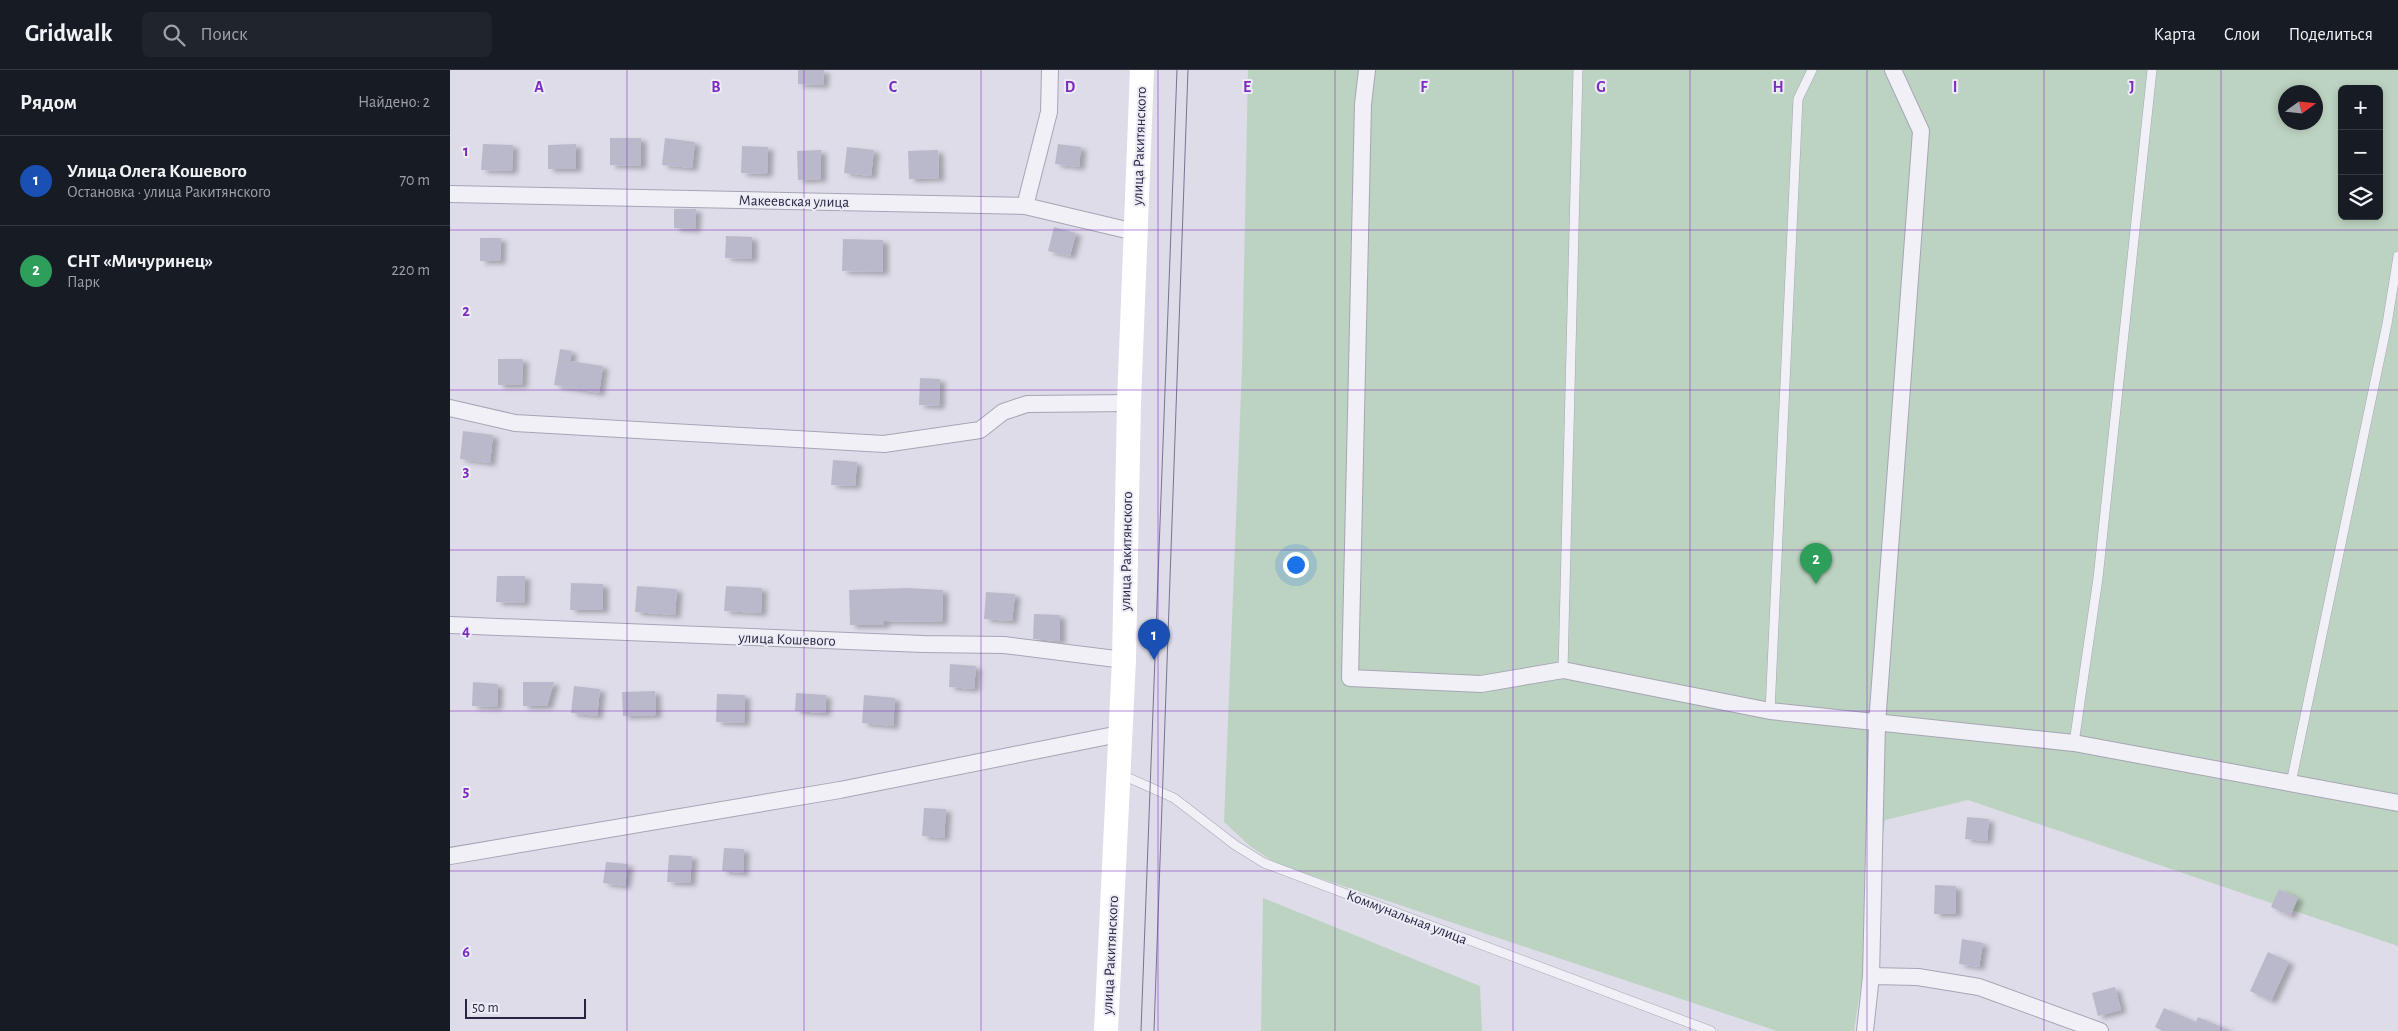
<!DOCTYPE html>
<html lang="ru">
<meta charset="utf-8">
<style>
:root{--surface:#171b24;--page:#20242c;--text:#f1f3f6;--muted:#9ea1a6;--line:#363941;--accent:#dd6532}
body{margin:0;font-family:"Alegreya Sans",sans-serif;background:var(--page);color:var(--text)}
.controls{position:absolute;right:15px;top:15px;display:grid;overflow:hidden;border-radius:8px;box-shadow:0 2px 8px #0003}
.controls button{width:45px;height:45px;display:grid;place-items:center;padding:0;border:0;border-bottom:1px solid var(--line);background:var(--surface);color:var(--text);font:25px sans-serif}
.compass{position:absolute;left:1828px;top:15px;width:45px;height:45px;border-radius:50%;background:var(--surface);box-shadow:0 2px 8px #0003;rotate:75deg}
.scale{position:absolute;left:15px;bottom:12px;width:121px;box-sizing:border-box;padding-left:5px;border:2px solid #272441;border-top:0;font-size:14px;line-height:18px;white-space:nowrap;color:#272441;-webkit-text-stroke:4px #ececf6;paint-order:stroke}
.you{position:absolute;left:845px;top:494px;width:18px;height:18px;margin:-12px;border:4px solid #fff;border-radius:50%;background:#1a73e8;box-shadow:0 0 0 8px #1a73e833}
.badge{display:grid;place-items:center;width:32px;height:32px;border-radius:50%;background:var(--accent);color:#fff;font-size:16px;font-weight:700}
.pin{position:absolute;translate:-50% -41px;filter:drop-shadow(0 1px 2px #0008)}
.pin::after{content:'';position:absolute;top:26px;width:18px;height:15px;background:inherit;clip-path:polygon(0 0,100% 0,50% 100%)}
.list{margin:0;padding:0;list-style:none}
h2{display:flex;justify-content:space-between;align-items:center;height:65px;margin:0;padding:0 20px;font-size:21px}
h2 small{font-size:16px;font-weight:400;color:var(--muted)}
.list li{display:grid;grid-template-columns:32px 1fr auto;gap:15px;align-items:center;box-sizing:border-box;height:90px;padding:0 20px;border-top:1px solid var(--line)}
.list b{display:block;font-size:19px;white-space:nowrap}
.list p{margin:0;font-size:16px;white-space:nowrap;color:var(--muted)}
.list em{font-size:16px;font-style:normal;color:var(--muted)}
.icon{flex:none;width:28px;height:28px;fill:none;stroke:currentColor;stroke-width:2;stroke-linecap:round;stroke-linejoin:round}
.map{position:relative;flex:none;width:1948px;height:961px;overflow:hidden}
header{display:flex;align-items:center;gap:30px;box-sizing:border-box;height:70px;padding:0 25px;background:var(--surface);border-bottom:1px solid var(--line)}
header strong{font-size:24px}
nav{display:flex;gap:28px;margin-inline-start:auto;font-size:18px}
.search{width:350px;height:45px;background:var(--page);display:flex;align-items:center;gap:12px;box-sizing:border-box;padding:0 18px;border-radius:8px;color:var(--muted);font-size:19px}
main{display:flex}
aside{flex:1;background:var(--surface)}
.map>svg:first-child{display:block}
.green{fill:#bdd3c1;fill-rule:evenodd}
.building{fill:#bab9cc;filter:url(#shadow)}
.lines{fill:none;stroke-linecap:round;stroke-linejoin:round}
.lane-casing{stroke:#a6a5b6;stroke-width:10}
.street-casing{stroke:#a6a5b6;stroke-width:18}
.lane{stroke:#f0f0f6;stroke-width:9}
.street{stroke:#f0f0f6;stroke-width:16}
.secondary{stroke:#fff;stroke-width:24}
.tram{stroke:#767494;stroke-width:1}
.grid{fill:none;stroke:#7b2cbf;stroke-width:1;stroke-opacity:0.55}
.labels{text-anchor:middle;stroke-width:4;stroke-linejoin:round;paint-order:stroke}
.street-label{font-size:15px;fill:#272441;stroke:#ececf6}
.grid-label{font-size:16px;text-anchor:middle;font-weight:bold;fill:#7b2cbf;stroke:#ececf6;stroke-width:4;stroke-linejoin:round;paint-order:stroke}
</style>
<header>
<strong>Gridwalk</strong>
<div class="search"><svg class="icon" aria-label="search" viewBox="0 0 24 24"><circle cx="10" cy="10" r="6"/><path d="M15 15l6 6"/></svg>Поиск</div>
<nav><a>Карта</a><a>Слои</a><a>Поделиться</a></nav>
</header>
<main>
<aside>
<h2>Рядом<small>Найдено: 2</small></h2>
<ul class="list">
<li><span class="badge" style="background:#1a4fb4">1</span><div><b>Улица Олега Кошевого</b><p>Остановка · улица Ракитянского</p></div><em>70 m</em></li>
<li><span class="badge" style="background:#2e9e5b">2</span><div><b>СНТ «Мичуринец»</b><p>Парк</p></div><em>220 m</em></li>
</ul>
</aside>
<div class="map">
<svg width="1948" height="961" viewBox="0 0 1948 961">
<defs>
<filter id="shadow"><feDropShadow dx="5.5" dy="3" stdDeviation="2.5" flood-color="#0004"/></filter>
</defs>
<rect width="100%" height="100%" fill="#dddce8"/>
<path class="green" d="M798,0H1948V876L1518,730L1435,750L1404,961H1327L827,794L800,776L774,752L792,297ZM1892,19H1929V146H1892ZM1836,22H1866V52H1836Z
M813,828L1030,916L1032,961H811Z"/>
<path class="building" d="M348,0H374L373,15L348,14Z
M160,68H191V96L160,95Z
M215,68L245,72L242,98L212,95Z
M33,74L63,75L62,101L31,100Z
M126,74V99H98V75Z
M608,74L631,77L629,97L605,94Z
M292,76L318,77L317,104L291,103Z
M397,77L424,80L421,106L394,103Z
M371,80V109L348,110L347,81Z
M488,80L489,108L459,109L458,81Z
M224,139H246L245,159L224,158Z
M604,157L626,163L620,186L598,181Z
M276,166L302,167V189L275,188Z
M30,168H51L50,191H30Z
M393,169L433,170V202L392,201Z
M110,279L122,281L120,291L153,296L149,323L104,315Z
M48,289H73L72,315H48Z
M470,308L490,309L489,336L469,335Z
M13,361L43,365L40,393L10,389Z
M383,390L407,392L405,416L381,415Z
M47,506H75L74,533L46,532Z
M121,513L153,514V540H120Z
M187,516L227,519L225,545L185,542Z
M276,516L312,518L311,543L274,541Z
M457,518L493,520L492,552L434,551V555H400L399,520Z
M536,522L565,524L562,551L534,549Z
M584,544L610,545V571L583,569Z
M500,594L526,596L524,619L499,617Z
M23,612L48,614L47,637L22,636Z
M73,612H104L97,636H73Z
M124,616L150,619L147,646L121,643Z
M205,621L206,645L173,646L172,622Z
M346,623L376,625L375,643L345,641Z
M267,624L295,625L294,653L266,652Z
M414,625L445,628L443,656L412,653Z
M474,738L496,739L494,768L472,766Z
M1517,747L1539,749L1537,771L1515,769Z
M274,778L294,779L293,803L272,801Z
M219,785L242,786L240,813L217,812Z
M156,792L178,794L175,816L153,813Z
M1485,815L1506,816V844H1484Z
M1829,819L1848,828L1840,846L1821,837Z
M1512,869L1533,873L1529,897L1509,894Z
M1818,882L1839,892L1821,931L1800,921Z
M1665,917L1671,940L1648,946L1642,923Z
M1714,938L1746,952L1748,947L1781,961H1713L1705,957Z"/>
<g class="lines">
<defs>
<path id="lane" d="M1113,600L1128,0
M1320,641L1348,29L1362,0
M1624,673L1648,508L1702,0
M670,704L724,728L785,775L814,793L1261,961
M1841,713L1937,254L1948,186"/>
<path id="street" d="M917,0L913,34L900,608L1031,614L1113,600L1320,641L1624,673L1948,733
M0,124L575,136L685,162
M575,136L599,42L600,0
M0,338L65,353L434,374L530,360L553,342L577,334L679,333
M0,555L473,574L554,575L674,590
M0,786L390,720L669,664
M1421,906L1468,907L1529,917L1650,961
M1415,961L1421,906L1427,654L1471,61L1443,0"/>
</defs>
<use href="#lane" class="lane-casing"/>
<use href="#street" class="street-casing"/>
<use href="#lane" class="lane"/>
<use href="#street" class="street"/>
<path class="secondary" d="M656,961L674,590L679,333L692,0"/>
<path class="tram" d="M691,961L727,0
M704,961L738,0"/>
</g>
<path class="grid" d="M177,0V961M354,0V961M531,0V961M708,0V961M885,0V961M1063,0V961M1240,0V961M1417,0V961M1594,0V961M1771,0V961M0,160H1948M0,320H1948M0,480H1948M0,641H1948M0,801H1948"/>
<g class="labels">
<g class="street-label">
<text transform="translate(689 76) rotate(-88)" y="5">улица Ракитянского</text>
<text transform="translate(344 131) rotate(1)" y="5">Макеевская улица</text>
<text transform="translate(676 481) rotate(-89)" y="5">улица Ракитянского</text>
<text transform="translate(337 569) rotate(2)" y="5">улица Кошевого</text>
<text transform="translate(957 847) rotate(21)" y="5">Коммунальная улица</text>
<text transform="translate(660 885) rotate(-87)" y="5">улица Ракитянского</text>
</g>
</g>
<g class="grid-label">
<text x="89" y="22">A</text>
<text x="266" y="22">B</text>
<text x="443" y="22">C</text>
<text x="620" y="22">D</text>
<text x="797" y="22">E</text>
<text x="974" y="22">F</text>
<text x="1151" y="22">G</text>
<text x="1328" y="22">H</text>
<text x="1505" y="22">I</text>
<text x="1682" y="22">J</text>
<text x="16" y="86">1</text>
<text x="16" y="246">2</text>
<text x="16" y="406">3</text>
<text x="16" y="566">4</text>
<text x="16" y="726">5</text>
<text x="16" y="887">6</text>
</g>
</svg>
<div class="controls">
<button>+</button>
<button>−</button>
<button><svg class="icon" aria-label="layers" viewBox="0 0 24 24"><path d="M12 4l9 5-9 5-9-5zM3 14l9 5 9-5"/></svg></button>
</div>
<svg class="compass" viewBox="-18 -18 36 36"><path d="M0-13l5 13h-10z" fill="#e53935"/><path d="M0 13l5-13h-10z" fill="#9ea1a6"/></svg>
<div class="scale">50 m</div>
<div class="you"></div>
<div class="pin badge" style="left:704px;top:590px;background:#1a4fb4">1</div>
<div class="pin badge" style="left:1366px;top:514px;background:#2e9e5b">2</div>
</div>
</main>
